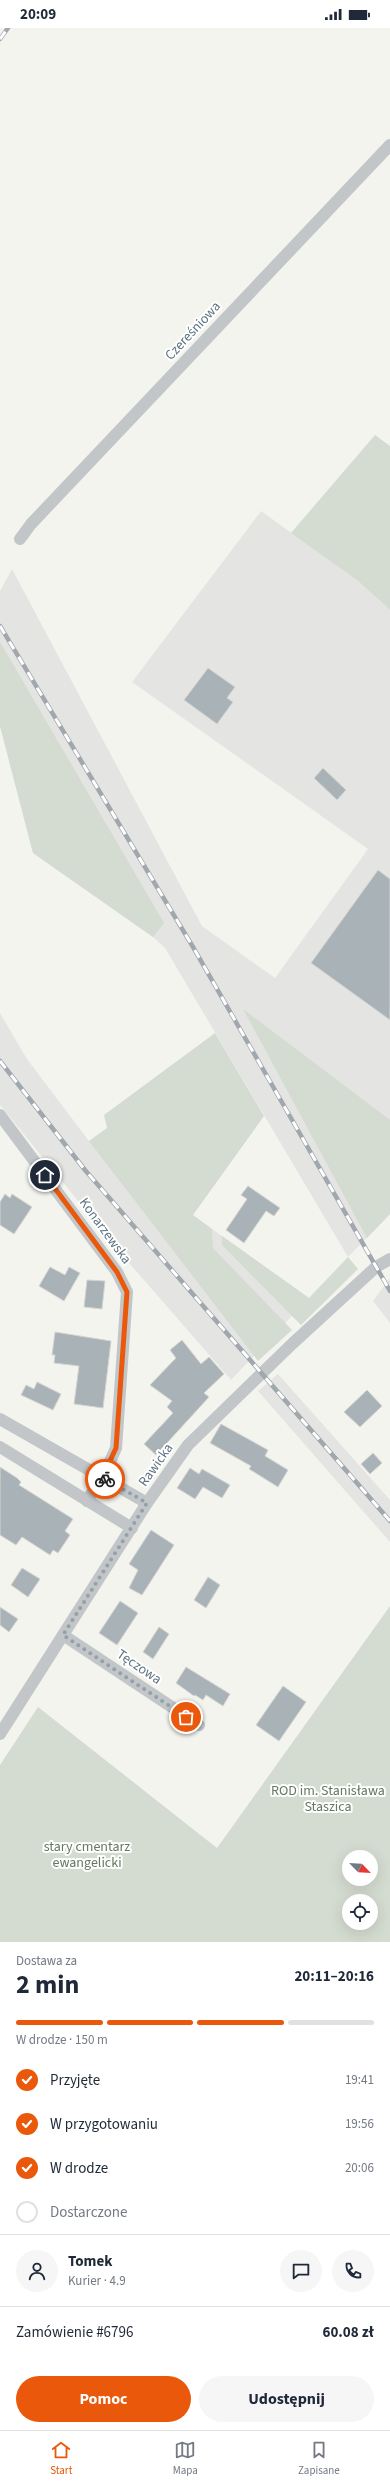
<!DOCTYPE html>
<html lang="pl">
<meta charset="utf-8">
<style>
body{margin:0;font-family:"Source Sans 3",sans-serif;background:#f6f6f7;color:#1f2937;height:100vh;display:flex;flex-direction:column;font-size:15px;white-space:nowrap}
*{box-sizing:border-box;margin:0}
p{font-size:13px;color:#747a83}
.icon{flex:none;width:22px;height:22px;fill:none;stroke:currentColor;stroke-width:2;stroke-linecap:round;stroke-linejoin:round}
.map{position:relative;height:1914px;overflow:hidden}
.details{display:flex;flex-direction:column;background:#fff;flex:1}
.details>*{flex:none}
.needle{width:26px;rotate:115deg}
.tools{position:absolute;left:342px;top:1822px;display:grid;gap:8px}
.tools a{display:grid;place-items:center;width:36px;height:36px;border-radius:50%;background:#fff;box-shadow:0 4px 16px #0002;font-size:20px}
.pin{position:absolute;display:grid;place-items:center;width:34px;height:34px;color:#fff;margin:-17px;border:2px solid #fff;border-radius:50%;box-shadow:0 1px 4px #0007}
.courier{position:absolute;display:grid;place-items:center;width:40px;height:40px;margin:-20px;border:3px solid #ea580c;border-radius:50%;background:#fff;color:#222;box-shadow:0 1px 5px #0007}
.head em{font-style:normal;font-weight:700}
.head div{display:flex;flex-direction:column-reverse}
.head{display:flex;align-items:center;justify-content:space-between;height:68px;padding:0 16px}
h1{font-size:26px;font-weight:700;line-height:30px}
.bar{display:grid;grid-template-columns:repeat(4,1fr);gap:6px 4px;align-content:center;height:48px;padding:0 16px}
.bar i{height:5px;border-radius:3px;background:#e0e1e3}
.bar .active{background:#ea580c}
.bar p{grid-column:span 4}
.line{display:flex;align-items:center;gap:10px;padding:0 16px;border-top:1px solid #e0e1e3}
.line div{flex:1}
.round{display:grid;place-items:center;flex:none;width:42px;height:42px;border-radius:21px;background:#f6f6f7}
ol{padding:0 16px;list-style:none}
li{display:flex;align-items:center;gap:12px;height:44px}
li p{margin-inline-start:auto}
li .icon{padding:4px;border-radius:50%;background:#ea580c;color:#fff;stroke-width:4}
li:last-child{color:#747a83}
li i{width:22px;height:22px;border:2px solid #e0e1e3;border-radius:50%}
.primary-button{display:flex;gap:8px;margin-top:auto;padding:8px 16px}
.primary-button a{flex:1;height:46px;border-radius:24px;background:#ea580c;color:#fff;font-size:16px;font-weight:700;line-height:46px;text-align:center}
.primary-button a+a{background:#f6f6f7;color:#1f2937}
.status{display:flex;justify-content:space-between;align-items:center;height:28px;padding:0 20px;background:#fff;direction:ltr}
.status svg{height:11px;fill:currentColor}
.dock{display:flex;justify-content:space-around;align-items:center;height:56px;border-top:1px solid #e0e1e3;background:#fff;font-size:11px;color:#747a83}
.dock a{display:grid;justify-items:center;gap:2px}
.dock .active{color:#ea580c}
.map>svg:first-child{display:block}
.built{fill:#e4e5e3}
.green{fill:#d4dbd0;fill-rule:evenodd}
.building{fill:#a9b2b7;stroke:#d5d5d2}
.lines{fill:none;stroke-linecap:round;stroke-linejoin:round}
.minor{stroke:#c2c6c9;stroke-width:12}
.rail-casing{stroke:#a0a7ad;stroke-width:4.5}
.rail{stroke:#fff;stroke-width:3;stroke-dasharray:9;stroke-linecap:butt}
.done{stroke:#94a1a9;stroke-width:4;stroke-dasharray:0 7.2}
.route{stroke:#ea580c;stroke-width:5}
.labels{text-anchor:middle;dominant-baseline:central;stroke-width:4;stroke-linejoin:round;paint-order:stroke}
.street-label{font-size:14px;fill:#607483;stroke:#fff}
.park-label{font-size:14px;fill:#667960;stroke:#fff}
</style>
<div class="status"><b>20:09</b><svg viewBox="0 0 49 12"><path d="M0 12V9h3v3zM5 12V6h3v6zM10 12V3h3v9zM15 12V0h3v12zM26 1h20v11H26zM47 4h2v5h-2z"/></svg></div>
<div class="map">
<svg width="390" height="1914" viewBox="0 0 390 1914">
<rect width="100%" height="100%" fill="#f4f4ef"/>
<g class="built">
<polygon points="261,483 358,553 390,582 390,1186 348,1229 165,920 153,909 33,825 0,698 0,563 12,541 202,898 275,950 368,821 132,654"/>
<polygon points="0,985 27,1031 89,1113 309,1270 231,1352 123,1228 0,1077"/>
<polygon points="390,1250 390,1295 373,1273"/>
<polygon points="278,1346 390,1472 390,1514 258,1363"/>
</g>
<g class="green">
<polygon points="375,407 390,418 390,582 358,553 291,505"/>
<polygon points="0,614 164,895 153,909 33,825 0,698"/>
<polygon points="243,981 390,1092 390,1186 367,1210"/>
<polygon points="215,1005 264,1088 193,1187 212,1201 213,1220 292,1302 258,1333 89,1113 107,1100 104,1087"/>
<polygon points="222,1208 309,1270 348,1229 358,1241 301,1297 222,1217"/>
<path d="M390,1578v336h-390v-177l38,-58 179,141zM349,1829h22v22h-22zM349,1873h22v22h-22z"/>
</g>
<g class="building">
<polygon points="208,640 235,659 227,670 233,674 217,696 184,672"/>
<polygon points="323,740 346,762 337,772 314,750"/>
<polygon points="378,842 390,851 390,992 311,935"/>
<polygon points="248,1158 280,1180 274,1188 266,1183 244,1215 226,1202 247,1171 241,1167"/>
<polygon points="5,1166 10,1170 12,1166 32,1179 14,1206 0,1197 0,1174"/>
<polygon points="50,1239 65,1247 69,1239 80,1245 64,1273 39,1258"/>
<polygon points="87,1252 105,1253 102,1281 84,1279"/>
<polygon points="55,1304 111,1313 103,1380 74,1376 79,1338 54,1335 55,1327 52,1327"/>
<polygon points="182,1312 201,1336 209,1329 224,1346 204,1365 209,1369 156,1427 144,1416 173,1385 167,1379 172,1373 150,1357 176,1330 170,1322"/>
<polygon points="37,1354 61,1366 53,1382 21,1367 26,1357 34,1361"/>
<polygon points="367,1362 382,1378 360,1399 344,1384"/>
<polygon points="221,1396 268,1422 265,1428 288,1442 278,1459 249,1441 251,1438 210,1415"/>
<polygon points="373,1425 382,1435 370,1446 361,1436"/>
<polygon points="0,1439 17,1450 21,1454 19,1457 73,1491 65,1503 70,1507 58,1525 53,1522 50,1527 22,1509 16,1517 0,1507"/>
<polygon points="190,1440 199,1446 202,1441 230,1457 222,1470 203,1459 195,1471 177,1460"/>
<polygon points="151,1502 174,1517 142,1567 129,1560 138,1542 129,1536"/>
<polygon points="22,1540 40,1551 28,1569 11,1557"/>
<polygon points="208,1549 220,1557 206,1580 194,1572"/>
<polygon points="120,1573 138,1585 117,1617 99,1605"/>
<polygon points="0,1579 18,1591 9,1604 0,1597"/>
<polygon points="159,1599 169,1606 153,1631 143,1624"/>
<polygon points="186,1639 230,1666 223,1678 206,1667 203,1672 195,1667 194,1668 176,1655"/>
<polygon points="283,1658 306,1674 279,1713 256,1697"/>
</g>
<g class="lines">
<g class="minor">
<polyline points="20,511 31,496 390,117"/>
<polyline points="0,1087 117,1244 127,1264 116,1420 108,1438 87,1473"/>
<polyline points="0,1391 147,1475"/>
<polyline points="0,1419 132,1500"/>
<polyline points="63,1607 199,1697"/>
<polyline points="0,1706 147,1475 188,1417 292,1316 376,1239 390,1231"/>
</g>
<g class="rail-casing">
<g id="rail">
<polyline points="0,11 8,0"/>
<polyline points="0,598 193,919 390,1263"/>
<polyline points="0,1033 85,1142 390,1493"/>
</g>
</g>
<use href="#rail" class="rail"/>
</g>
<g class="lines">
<polyline class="done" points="105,1451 147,1475 63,1607 186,1689"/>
<polyline class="route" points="45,1147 117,1244 127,1264 116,1420 102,1450 105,1451"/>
</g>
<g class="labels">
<g class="street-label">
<text transform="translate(193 303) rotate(-47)">Czereśniowa</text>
<text transform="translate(105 1203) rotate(54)">Konarzewska</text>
<text transform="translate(156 1437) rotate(-55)">Rawicka</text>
<text transform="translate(139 1639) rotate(34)">Tęczowa</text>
</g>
<g class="park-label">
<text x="328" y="1763">ROD im. Stanisława<tspan x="328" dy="16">Staszica</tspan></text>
<text x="87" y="1819">stary cmentarz<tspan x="87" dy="16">ewangelicki</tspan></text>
</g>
</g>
</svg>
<div class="tools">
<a><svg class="needle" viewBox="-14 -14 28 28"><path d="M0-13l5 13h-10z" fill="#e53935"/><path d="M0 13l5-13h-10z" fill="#747a83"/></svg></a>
<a><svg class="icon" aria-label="locate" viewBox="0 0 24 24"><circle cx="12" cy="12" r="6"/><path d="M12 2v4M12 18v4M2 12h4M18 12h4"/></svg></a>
</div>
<div class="pin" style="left:186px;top:1689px;background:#ea580c"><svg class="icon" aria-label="bag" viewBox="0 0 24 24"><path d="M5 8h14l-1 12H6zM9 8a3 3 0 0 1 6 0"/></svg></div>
<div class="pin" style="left:45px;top:1147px;background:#1f2937"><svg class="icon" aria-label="home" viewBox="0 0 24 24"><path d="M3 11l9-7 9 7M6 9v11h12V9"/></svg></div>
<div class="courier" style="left:105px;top:1451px"><svg class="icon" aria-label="bike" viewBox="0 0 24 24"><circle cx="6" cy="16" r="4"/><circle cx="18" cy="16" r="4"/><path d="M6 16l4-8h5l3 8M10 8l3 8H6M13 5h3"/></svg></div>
</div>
<section class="details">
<div class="head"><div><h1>2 min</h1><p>Dostawa za</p></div><em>20:11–20:16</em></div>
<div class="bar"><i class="active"></i><i class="active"></i><i class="active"></i><i></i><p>W drodze · 150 m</p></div>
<ol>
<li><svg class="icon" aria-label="check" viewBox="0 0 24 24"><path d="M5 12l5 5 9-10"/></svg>Przyjęte<p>19:41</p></li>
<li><svg class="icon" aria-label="check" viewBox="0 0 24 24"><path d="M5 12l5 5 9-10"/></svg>W przygotowaniu<p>19:56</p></li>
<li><svg class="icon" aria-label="check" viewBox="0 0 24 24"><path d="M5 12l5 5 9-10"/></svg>W drodze<p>20:06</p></li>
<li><i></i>Dostarczone</li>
</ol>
<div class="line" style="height:72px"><a class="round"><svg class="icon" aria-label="person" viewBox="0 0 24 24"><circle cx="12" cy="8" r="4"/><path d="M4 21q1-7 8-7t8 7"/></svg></a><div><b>Tomek</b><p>Kurier · 4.9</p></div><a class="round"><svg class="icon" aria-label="chat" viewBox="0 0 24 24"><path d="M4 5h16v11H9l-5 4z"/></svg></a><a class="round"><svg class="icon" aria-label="phone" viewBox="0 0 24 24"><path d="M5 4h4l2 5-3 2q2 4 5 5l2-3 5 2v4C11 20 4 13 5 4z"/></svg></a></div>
<div class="line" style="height:52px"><div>Zamówienie #6796</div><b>60.08 zł</b></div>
<div class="primary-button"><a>Pomoc</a><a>Udostępnij</a></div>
</section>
<nav class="dock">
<a class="active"><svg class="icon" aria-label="home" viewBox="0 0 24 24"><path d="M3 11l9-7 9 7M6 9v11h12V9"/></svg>Start</a>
<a><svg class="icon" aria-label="map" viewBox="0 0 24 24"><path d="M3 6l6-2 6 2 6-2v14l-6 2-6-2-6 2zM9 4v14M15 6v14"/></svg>Mapa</a>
<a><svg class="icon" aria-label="saved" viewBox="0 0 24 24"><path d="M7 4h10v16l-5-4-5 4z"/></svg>Zapisane</a>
</nav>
